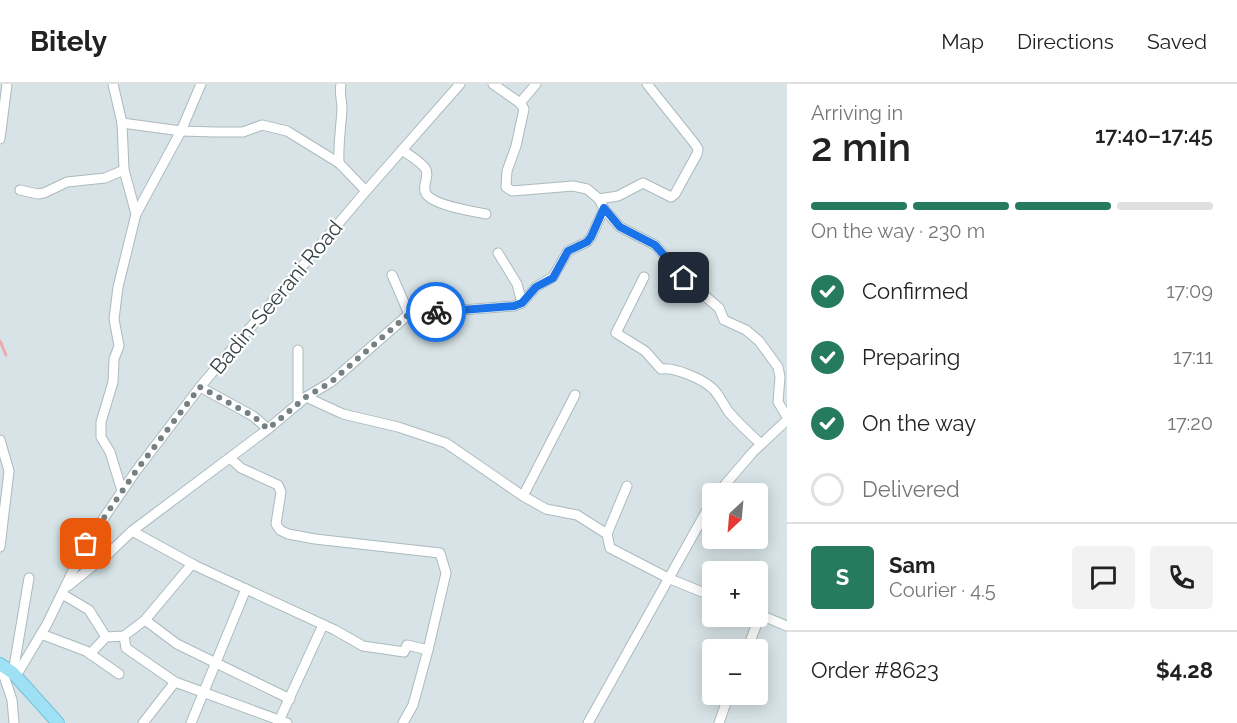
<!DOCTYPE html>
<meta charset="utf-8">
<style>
body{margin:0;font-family:Raleway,sans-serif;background:#f2f2f2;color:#222;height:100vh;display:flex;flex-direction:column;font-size:22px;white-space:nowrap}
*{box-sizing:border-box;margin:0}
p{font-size:20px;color:#767676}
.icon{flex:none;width:33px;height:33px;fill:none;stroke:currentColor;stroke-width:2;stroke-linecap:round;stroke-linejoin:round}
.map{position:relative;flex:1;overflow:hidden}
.sheet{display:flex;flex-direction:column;background:#fff;width:450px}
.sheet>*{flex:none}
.needle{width:39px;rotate:206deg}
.controls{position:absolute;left:702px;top:399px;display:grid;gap:12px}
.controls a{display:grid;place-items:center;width:66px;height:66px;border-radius:6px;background:#fff;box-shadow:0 3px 15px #0003;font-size:30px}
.pin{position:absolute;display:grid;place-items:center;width:51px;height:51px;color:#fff;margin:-26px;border-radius:12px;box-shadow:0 3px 9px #0006}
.courier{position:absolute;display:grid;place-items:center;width:60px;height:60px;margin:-30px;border:4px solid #1a73e8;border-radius:50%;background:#fff;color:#222;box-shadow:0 2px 8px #0007}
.summary em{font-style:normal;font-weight:600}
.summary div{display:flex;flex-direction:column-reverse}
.summary{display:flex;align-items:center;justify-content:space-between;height:102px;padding:0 24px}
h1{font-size:39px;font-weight:600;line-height:45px}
.bar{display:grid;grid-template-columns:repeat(4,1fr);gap:9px 6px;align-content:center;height:72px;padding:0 24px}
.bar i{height:8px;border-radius:4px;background:#e0e0e0}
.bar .current{background:#267b5f}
.bar p{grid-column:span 4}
.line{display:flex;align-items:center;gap:15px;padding:0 24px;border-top:2px solid #e0e0e0}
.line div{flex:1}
.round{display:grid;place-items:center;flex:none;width:63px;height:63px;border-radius:6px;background:#f2f2f2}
ol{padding:0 24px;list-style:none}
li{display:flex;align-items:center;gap:18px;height:66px}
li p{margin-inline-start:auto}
li .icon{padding:6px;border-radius:50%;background:#267b5f;color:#fff;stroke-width:4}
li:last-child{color:#767676}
li i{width:33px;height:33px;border:3px solid #e0e0e0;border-radius:50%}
header{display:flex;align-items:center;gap:36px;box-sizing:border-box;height:84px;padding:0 30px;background:#fff;border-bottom:2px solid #e0e0e0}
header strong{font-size:28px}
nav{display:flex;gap:33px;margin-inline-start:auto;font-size:21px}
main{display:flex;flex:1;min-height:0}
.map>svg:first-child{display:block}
.residential{fill:#d7e3e6;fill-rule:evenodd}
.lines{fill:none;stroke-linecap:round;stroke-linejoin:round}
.stream{stroke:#eaaaae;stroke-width:3}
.minor-casing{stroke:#acbabd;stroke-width:11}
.major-casing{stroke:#70c2d9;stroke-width:14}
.minor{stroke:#fff;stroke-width:9}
.major{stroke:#9ee1f5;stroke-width:12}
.done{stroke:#758082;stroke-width:6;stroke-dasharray:0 10.8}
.route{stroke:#1a73e8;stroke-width:8}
.labels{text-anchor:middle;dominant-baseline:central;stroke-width:4.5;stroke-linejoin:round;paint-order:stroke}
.street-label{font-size:21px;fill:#374345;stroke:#fff}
</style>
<header>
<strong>Bitely</strong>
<nav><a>Map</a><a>Directions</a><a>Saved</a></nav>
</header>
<main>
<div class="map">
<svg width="787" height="639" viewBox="0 0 787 639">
<rect width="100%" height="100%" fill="#e8f0f2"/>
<path class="residential" d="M0,0h787v639h-787zM712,410h46v44h-46zM712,488h46v44h-46zM712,566h46v44h-46z"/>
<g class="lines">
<polyline class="stream" points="0,257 6,271"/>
<g class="minor-casing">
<g id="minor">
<polyline points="113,0 122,39 124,86 136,130"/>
<path d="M341,0c-2,9 1,16 1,25 -1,18 -4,36 -3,54l27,28"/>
<polyline points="493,0 520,19 524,25 516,62 507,87 506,103 512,107 573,102 587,105 599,115 604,125 620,143 655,161 684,194 719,224 724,236 746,246 759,257 778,283 780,293 778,318 787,333"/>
<polyline points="520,19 536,0"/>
<polyline points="122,39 181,47 215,48 243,48 262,41 287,47 339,79"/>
<polyline points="0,55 7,0"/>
<path d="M402,66c7,5 18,11 23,18 6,8 -5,19 2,27 9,11 45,16 59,19"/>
<polyline points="20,106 38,110 44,109 67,98 105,94 124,86"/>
<polyline points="599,115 618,112 643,99 671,113 675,110 697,70 698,65 695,60 647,0"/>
<polyline points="498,169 517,200 522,219"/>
<polyline points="392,191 409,230"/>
<path d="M644,193l-28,56 29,18 16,18c14,-2 41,10 51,19 7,6 11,16 16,23 10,12 22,23 33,33"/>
<polyline points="200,303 253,332 268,345"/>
<polyline points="306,313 343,330 398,343 446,359 523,412 546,425 577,431 607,450 610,464 670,495 712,512"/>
<polyline points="298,320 298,266"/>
<polyline points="0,356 9,387 0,463"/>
<polyline points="122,407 110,368 101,353 101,338 113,298 114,275 119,262 114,235 118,203 136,130 181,47 201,0"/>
<polyline points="717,410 753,368 787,336"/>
<polyline points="523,412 575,311"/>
<polyline points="132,447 196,482 335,546 363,562 404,568 407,561 428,566 446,489 440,469 315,455 288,450 280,446 276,440 281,408 278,401 241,384 230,374"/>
<polyline points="607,450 627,402"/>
<polyline points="68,502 108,470 132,447 268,345 306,313 331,298 409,230 514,222 522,219 536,203 553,193 568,167 587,158 591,153 604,125"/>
<polyline points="62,510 89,526 106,553"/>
<polyline points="758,530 787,542"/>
<polyline points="145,536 177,560 290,615"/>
<polyline points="41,550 86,567 119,590"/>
<polyline points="124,552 126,564 175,598 287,639"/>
<polyline points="747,566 760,531"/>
<polyline points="90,570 106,553 124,552 145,536 192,480"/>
<polyline points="0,580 12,616 14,639"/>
<polyline points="13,589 29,494"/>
<polyline points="16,592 47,540 86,460 136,387 200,303 366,107 460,0"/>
<polyline points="143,639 175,598"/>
<polyline points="191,639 246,505"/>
<polyline points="278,639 323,541"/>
<polyline points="403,639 413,621 428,566"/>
<polyline points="588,639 712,417"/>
<polyline points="719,639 729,610"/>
</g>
</g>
<g class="major-casing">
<polyline id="major" points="0,580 13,589 58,639"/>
</g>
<use href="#minor" class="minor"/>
<use href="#major" class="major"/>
</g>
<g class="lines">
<polyline class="done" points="86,460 136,387 200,303 253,332 268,345 306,313 331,298 409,230 436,228"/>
<polyline class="route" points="436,228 514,222 522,219 536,203 553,194 568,167 587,158 591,153 604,124 620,143 655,161 684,194"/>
</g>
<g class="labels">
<g class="street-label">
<text transform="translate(276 213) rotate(-50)">Badin-Seerani Road</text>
</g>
</g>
</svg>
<div class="controls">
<a><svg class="needle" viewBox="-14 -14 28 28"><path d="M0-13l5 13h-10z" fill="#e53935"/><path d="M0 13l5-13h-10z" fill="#767676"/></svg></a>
<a>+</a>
<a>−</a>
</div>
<div class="pin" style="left:86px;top:460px;background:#ea580c"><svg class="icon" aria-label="bag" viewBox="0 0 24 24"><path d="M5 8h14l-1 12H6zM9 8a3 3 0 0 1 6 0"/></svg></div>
<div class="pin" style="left:684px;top:194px;background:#1f2937"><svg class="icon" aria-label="home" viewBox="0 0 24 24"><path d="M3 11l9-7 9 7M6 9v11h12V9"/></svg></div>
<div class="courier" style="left:436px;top:228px"><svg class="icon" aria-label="bike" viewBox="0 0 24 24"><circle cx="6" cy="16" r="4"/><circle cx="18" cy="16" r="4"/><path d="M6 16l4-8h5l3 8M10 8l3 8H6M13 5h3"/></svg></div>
</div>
<section class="sheet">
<div class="summary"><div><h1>2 min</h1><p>Arriving in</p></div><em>17:40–17:45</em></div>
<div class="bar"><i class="current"></i><i class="current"></i><i class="current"></i><i></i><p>On the way · 230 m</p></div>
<ol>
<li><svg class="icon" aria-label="check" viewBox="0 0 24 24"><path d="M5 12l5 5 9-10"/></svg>Confirmed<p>17:09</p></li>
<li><svg class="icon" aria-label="check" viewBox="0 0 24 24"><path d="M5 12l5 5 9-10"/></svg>Preparing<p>17:11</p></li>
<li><svg class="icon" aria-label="check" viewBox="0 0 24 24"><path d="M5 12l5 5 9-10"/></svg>On the way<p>17:20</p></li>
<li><i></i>Delivered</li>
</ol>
<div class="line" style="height:108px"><b class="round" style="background:#267b5f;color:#fff">S</b><div><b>Sam</b><p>Courier · 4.5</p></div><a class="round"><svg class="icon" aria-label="chat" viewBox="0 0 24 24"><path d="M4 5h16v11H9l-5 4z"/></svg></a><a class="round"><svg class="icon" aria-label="phone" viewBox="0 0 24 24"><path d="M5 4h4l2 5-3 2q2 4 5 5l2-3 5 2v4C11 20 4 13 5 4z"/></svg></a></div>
<div class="line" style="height:78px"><div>Order #8623</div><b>$4.28</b></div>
</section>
</main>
